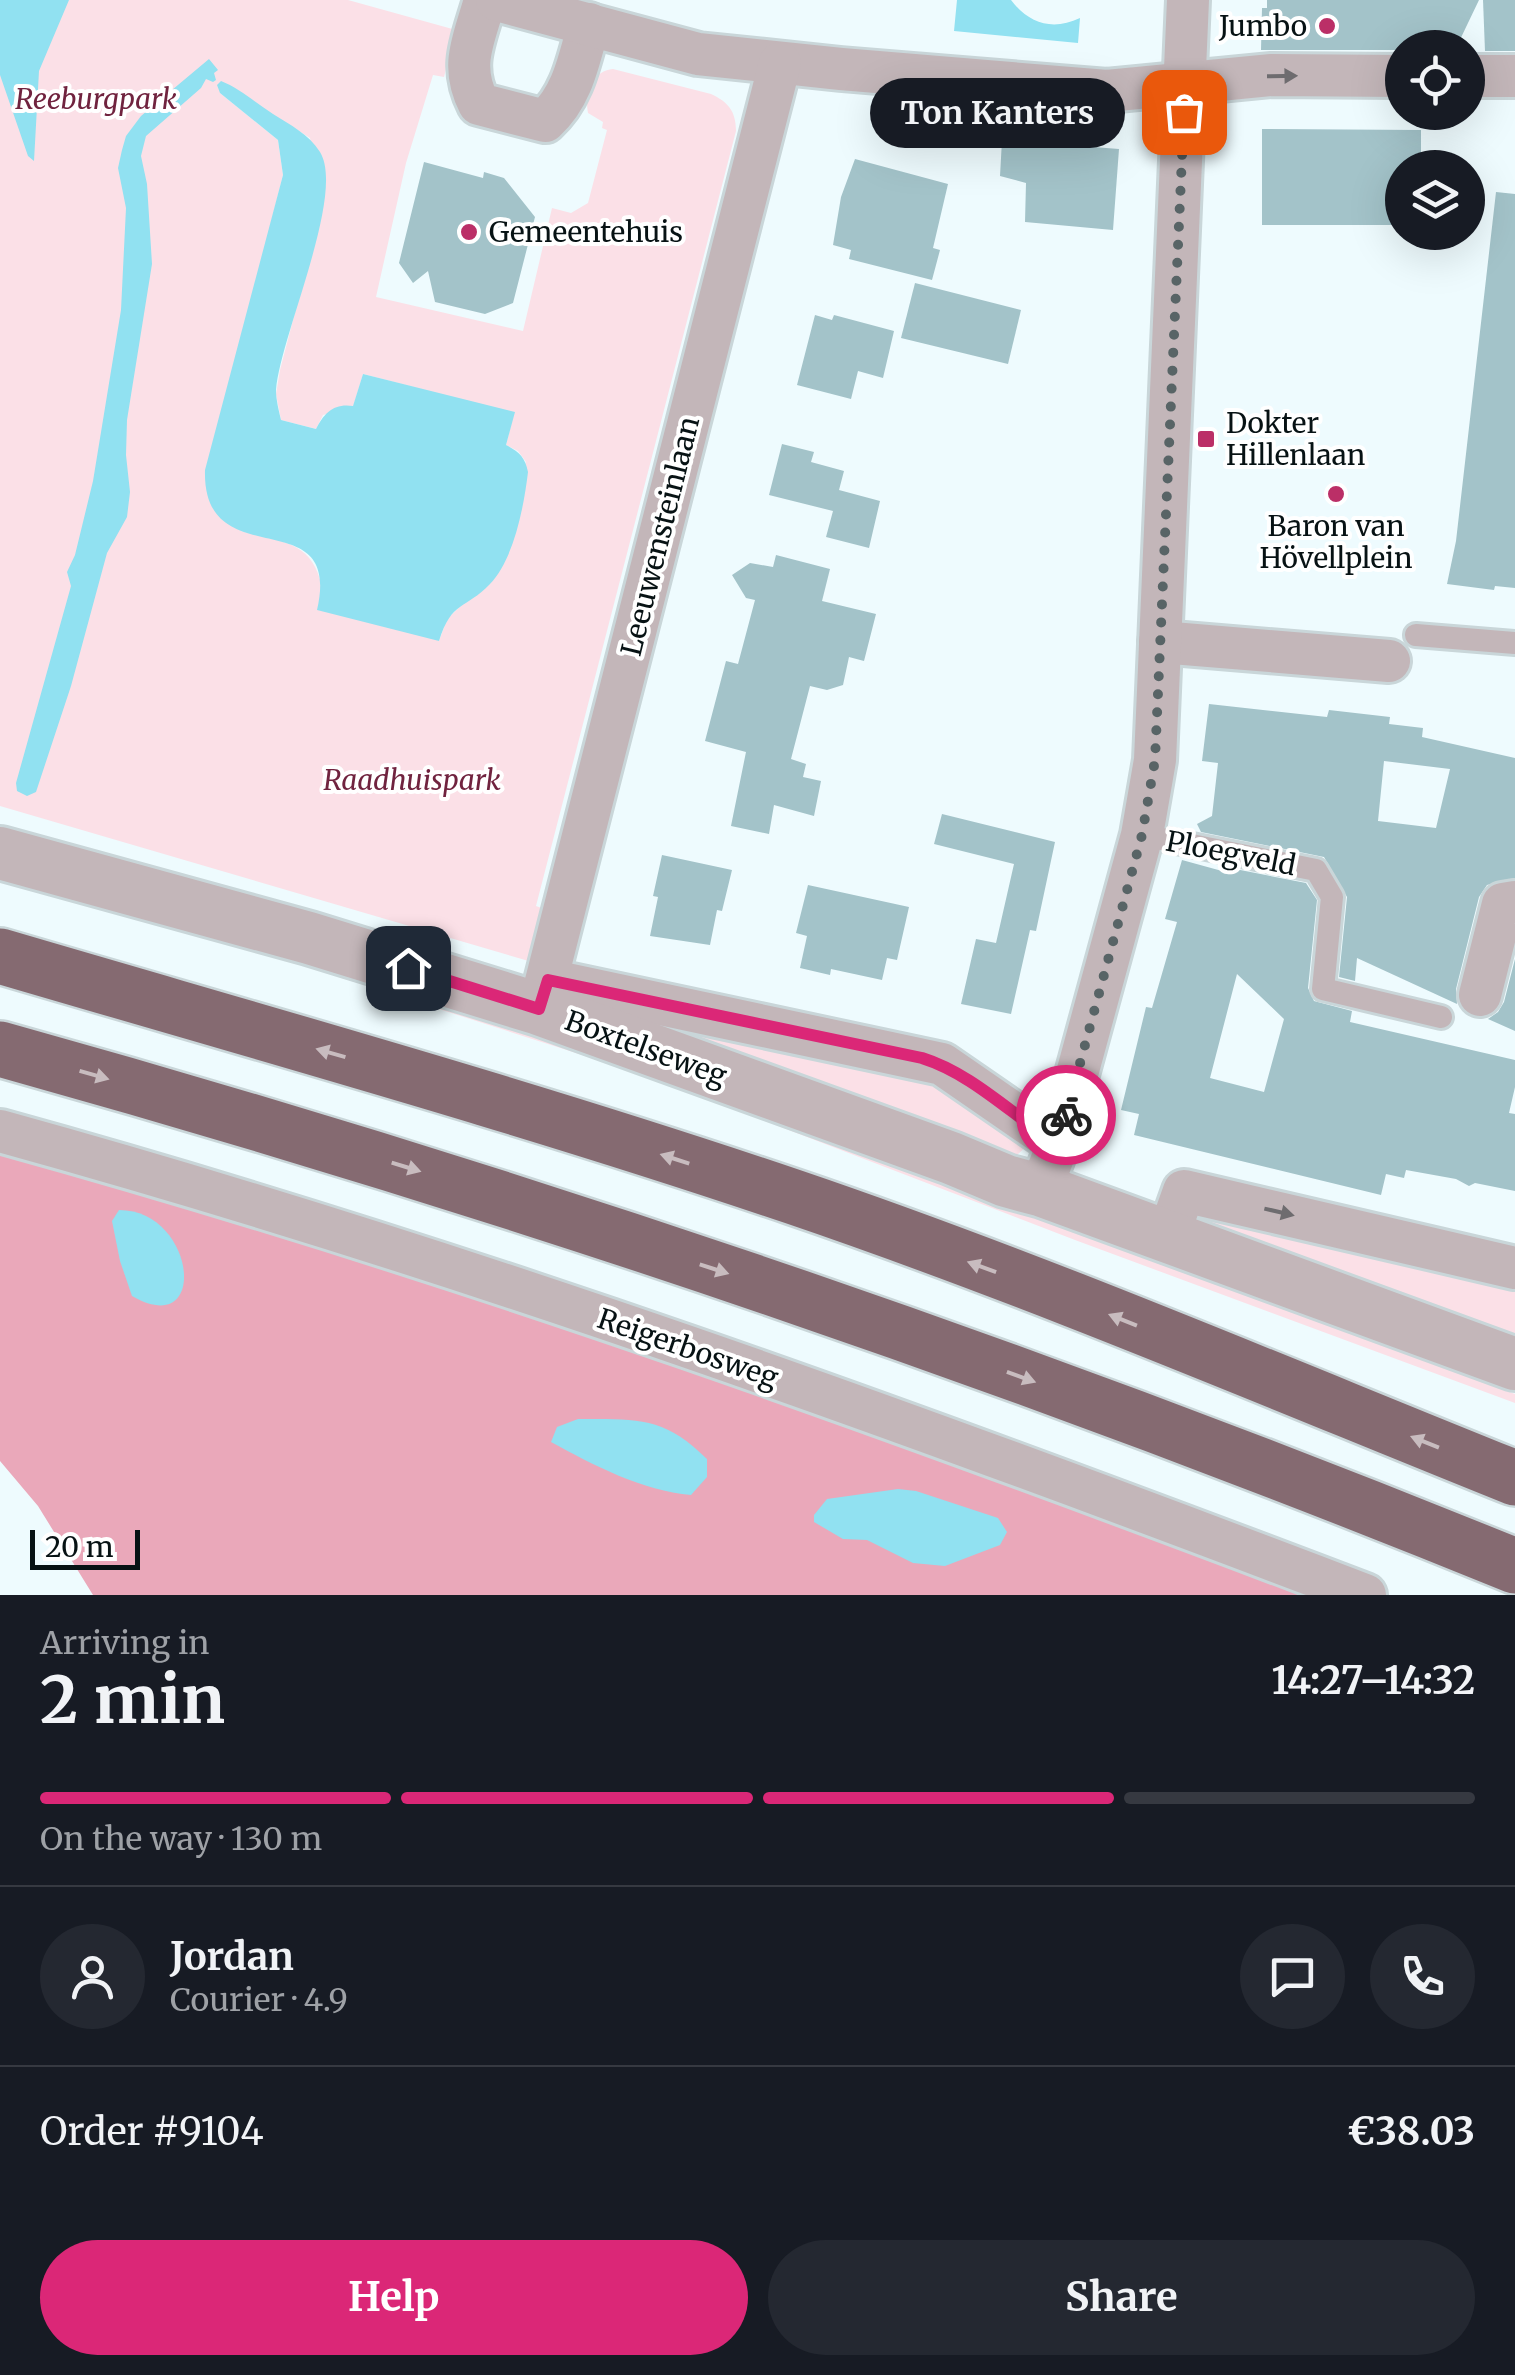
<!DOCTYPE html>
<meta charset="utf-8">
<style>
body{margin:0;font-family:Merriweather,serif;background:#242831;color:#f1f3f6;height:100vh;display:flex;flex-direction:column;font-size:38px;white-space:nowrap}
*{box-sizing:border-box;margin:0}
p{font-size:32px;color:#9ea1a6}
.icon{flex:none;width:55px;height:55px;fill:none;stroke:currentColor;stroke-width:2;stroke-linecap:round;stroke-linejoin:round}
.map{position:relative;height:1595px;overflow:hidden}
.sheet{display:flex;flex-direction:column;background:#171b24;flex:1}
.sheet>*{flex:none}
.controls{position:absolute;left:1385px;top:30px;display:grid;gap:20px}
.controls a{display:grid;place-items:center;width:100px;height:100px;border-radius:50%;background:#171b24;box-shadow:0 10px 40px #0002;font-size:50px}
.scale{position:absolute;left:30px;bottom:25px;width:110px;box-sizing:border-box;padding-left:10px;border:5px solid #071214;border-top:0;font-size:28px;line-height:35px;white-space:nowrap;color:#071214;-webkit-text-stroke:8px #fff;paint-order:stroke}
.pin{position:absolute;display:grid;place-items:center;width:85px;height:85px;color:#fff;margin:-42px;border-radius:20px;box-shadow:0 5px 15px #0006}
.courier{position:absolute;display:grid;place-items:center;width:100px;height:100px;margin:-50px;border:8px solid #db2777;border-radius:50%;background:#fff;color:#222;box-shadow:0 2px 12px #0007}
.bubble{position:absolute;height:70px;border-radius:35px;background:#171b24;box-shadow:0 10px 40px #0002;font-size:32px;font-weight:700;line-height:70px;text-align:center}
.overview em{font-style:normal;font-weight:700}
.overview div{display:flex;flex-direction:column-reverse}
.overview{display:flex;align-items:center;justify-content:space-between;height:170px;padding:0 40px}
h1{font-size:65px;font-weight:700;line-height:75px}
.bar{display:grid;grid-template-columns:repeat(4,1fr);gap:15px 10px;align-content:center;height:120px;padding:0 40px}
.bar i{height:12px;border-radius:8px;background:#363941}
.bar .on{background:#db2777}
.bar p{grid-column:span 4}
.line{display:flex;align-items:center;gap:25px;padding:0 40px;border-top:2px solid #363941}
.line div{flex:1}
.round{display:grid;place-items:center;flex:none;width:105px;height:105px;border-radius:52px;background:#242831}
.button{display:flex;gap:20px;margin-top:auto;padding:20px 40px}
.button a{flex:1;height:115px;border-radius:60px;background:#db2777;color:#fff;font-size:40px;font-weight:700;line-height:115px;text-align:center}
.button a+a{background:#242831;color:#f1f3f6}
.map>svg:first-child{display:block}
.green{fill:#fbe0e7;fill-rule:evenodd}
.forest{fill:#eaa8ba}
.water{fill:#91e1f1}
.building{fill:#a3c3c9;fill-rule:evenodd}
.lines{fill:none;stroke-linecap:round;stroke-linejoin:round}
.service-casing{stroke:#c9d6d9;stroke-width:28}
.minor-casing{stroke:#c9d6d9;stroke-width:48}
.tertiary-casing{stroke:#c9d6d9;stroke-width:58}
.motorway-casing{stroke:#c9d6d9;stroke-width:60}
.service{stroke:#c3b6b9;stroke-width:22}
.minor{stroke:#c3b6b9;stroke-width:42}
.tertiary{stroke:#c3b6b9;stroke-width:52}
.motorway{stroke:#856a71;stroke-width:55}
.oneway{fill:#6e6c6f}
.oneway2{fill:#c8bcbf}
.done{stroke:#586466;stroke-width:10;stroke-dasharray:0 18}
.route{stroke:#db2777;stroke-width:12}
.poi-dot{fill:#bb2f67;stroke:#fff;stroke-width:4}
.labels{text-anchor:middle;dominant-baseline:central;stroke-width:8;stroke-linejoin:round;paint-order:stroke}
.poi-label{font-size:28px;fill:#071214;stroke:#fff;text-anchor:start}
.park-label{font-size:28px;font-style:italic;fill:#70233f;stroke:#fff}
.street-label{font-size:28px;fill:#071214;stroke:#fff}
</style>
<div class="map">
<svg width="1515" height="1595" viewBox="0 0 1515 1595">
<rect width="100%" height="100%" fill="#eefbfe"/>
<g class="green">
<path d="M0,0h348l108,30 -12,47 -11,-2 -27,88 -30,134 147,34 29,-123 19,5 17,-10 19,-73 -5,-2 1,-6 -15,-9c-4,-20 4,-42 25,-44l98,25c17,8 25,17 25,37l-200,775 11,4 -15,52 -532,-156zM221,82l89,56 13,67 -43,165 -4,24 5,26 35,9 7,-14 30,-8 10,-33 151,39 -8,32 12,6 8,11 -60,139 -19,18 -8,22 -117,-54c-10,-47 -41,-45 -81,-56l13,-241 29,-115 -5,-35 -58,-47z"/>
<polygon points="261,952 517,1023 1515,1394 1515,1403 1075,1240 648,1076"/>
<polygon points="588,997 937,1077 1030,1143 1017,1155 984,1155"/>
<polygon points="1204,1213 1228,1213 1228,1224 1374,1259 1378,1249 1501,1278 1499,1288 1515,1292 1515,1345 1198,1228 1198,1219"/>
</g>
<polygon class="forest" points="0,1145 670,1356 1322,1595 93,1595 38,1506 0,1461"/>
<g class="water">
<polygon points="0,0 69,0 39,71 34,161 28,156 0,75"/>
<path d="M957,0h54c18,24 42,31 69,18l-2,25 -124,-12z"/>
<polygon points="209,59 218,70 214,73 216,80 213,82 206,79 201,88 146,136 141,156 147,184 152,264 127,420 126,455 130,492 127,517 107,553 71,686 36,792 27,796 17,791 16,783 71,586 67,572 75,555 93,481 121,310 126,208 118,168 122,150 126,136 141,116"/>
<path d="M221,81c18,7 35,22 52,33 17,11 36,20 47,38 26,42 -40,185 -44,238 0,10 3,21 5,30l35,9c8,-16 18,-26 37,-23l10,-32 152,38 -9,33c13,7 19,12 22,27 -4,34 -14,87 -38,112 -25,26 -38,16 -51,57l-122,-31c26,-112 -115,-31 -112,-140l78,-295 -5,-35 -58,-47 -3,-8z"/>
<path d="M119,1210c77,0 91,131 13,86l-12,-35 -8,-40z"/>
<path d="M578,1419c58,0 86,-3 129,40v18l-16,18c-48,-4 -98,-30 -140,-53l6,-15z"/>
<polygon points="898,1489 916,1491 998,1518 1007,1532 1000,1545 945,1566 913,1563 867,1540 843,1539 814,1522 814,1515 827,1499"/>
</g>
<g class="building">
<polygon points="1267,0 1479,0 1456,48 1402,48 1402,50 1261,50 1262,8 1267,8"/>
<polygon points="1483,0 1515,0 1515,51 1485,51"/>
<polygon points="1262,129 1421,130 1421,168 1402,168 1402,225 1262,225"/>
<polygon points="1002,140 1119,149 1113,230 1025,222 1026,183 1000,176"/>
<polygon points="855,159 948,184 933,248 940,250 932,280 849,259 851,250 833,245 841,197"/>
<polygon points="424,162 483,178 484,172 504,178 535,217 513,303 485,314 435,302 428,271 413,283 399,263"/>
<polygon points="1496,192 1515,194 1515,588 1495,586 1494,590 1447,584 1456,541"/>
<polygon points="915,283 1021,310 1008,364 901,338"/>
<polygon points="815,315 832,320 834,315 894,331 883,378 858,371 851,399 797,385"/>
<polygon points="782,444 814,452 811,462 844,471 839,490 880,501 869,548 826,537 833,511 769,495"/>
<polygon points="776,555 830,569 822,601 876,614 864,661 849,657 843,685 827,690 810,686 791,759 806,764 803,777 821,781 814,816 774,805 769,834 731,826 746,752 705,741 726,661 738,664 755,600 746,598 732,575 750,563 773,567"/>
<path d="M1209,704l118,13 2,-7 61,7 -1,7 34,4 -1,9 93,21v120l-28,7 -8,12 -23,92 1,15 -100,-46 -2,23 -16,-4 8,-80 -23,-40 -123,-25 -4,-8 15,-8 6,-53 -16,-2zM1384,761l66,8 -14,59 -58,-7z"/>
<polygon points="942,814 1055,842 1036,931 1030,930 1011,1014 961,1004 976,939 996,943 1014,864 934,844"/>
<polygon points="662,855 732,870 722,911 717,910 710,945 650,936 658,897 653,896"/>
<path d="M1182,860l40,11 -2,-5 86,17 11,17 -9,88 6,13 38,10 -2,11 165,38v27l-6,26 6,1v77l-40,-8 -6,3 -13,-7 -50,-9 -2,8 -18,-4 -5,21 -247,-60 5,-21 -18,-4 25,-103 6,1 25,-86 -12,-3zM1237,974l47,45 -20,73 -54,-14z"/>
<polygon points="808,885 909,907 897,960 887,958 882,980 831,969 830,975 800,968 807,936 796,933"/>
<polygon points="1515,959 1515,1031 1488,1019 1498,1012 1504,1002"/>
</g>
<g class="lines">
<g class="service-casing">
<g id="service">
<polyline points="1416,635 1515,643"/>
<polyline points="1142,835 1316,870 1332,897 1323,989 1441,1017"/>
</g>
</g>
<g class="minor-casing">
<g id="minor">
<path d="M485,0c-11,40 -26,65 -6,104l66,17c28,-25 34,-62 44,-97"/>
<polyline points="497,0 698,54 841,69 1107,91 1272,75 1402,76"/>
<polyline points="1468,76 1515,76"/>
<polyline points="1160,642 1389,661"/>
<polyline points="548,980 942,1064 1058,1144"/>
<polyline points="1480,995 1503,904 1515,902"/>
<polyline points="539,1009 780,63"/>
<path d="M0,1131c464,128 916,293 1365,464"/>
<polyline points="1040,1191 1058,1144 1142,835 1155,760 1188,0"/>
<polyline points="1167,1239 1184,1191 1515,1268"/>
</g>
</g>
<g class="tertiary-casing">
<polyline id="tertiary" points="0,853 309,938 539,1009 951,1158 1006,1181 1043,1191 1515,1364"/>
</g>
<g class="motorway-casing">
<g id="motorway">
<path d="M0,956c265,78 532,152 794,241 244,83 482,185 721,281"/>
<path d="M0,1049c514,143 1021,316 1515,517"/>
</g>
</g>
<use href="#service" class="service"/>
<use href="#minor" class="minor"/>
<use href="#tertiary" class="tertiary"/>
<use href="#motorway" class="motorway"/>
</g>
<defs><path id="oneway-solid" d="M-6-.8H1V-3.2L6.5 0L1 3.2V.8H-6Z" transform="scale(2.5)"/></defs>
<g class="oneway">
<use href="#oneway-solid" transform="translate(1282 76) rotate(-1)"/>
<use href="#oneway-solid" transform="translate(1279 1212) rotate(13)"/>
</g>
<g class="oneway2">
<use href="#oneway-solid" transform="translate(331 1053) rotate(-164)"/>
<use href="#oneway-solid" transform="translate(94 1075) rotate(16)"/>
<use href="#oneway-solid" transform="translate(675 1159) rotate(-162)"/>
<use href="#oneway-solid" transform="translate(406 1167) rotate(17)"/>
<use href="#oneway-solid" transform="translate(982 1267) rotate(-160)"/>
<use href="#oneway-solid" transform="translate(714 1269) rotate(18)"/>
<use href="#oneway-solid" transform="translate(1123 1320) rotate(-158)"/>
<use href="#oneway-solid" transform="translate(1021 1377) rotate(20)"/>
<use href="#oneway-solid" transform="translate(1425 1442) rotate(-158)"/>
</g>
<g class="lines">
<polyline class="done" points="1066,1115 1142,835 1155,760 1184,112"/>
<path class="route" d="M408,968l131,41 9,-29 374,78c51,16 91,58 136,86l8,-29"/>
</g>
<g class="poi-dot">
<circle cx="1327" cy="26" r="10"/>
<circle cx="469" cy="232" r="10"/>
<rect x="1196" y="429" width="20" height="20" rx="5"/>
<circle cx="1336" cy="494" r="10"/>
</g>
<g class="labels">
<g class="poi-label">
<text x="1307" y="26" text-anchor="end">Jumbo</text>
<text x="489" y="232">Gemeentehuis</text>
<text x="1226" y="423">Dokter<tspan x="1226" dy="32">Hillenlaan</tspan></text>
<text x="1336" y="526" text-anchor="middle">Baron van<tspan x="1336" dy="32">Hövellplein</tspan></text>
</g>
<g class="park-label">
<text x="96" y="99">Reeburgpark</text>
<text x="412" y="780">Raadhuispark</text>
</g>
<g class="street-label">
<text transform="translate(660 536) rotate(-76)">Leeuwensteinlaan</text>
<text transform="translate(1231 853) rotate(11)">Ploegveld</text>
<text transform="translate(646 1048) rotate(20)">Boxtelseweg</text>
<text transform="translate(688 1348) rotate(19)">Reigerbosweg</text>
</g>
</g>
</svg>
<div class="controls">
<a><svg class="icon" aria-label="locate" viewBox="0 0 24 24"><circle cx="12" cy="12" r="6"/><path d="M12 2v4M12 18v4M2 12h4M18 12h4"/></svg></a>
<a><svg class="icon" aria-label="layers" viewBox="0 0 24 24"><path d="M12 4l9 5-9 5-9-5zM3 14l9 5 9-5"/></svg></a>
</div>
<div class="scale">20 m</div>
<div class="pin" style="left:1184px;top:112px;background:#ea580c"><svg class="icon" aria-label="bag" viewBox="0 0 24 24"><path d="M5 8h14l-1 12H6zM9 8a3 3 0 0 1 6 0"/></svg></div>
<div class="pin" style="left:408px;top:968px;background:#1f2937"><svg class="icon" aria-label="home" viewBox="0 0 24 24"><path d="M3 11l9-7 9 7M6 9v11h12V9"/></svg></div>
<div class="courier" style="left:1066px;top:1115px"><svg class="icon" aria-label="bike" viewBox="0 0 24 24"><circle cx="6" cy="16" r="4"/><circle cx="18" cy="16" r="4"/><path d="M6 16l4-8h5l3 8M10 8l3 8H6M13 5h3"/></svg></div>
<div class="bubble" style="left:870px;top:78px;width:255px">Ton Kanters</div>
</div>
<section class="sheet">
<div class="overview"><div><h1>2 min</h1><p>Arriving in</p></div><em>14:27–14:32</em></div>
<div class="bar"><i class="on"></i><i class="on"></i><i class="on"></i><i></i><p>On the way · 130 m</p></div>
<div class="line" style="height:180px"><a class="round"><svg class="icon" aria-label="person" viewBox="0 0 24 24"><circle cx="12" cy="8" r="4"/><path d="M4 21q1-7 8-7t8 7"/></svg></a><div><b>Jordan</b><p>Courier · 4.9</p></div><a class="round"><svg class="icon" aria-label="chat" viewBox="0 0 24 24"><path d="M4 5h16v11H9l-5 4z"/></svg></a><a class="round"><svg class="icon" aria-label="phone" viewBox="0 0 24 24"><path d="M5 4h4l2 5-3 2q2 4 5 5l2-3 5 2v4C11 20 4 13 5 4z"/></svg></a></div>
<div class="line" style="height:130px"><div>Order #9104</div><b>€38.03</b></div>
<div class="button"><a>Help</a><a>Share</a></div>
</section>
